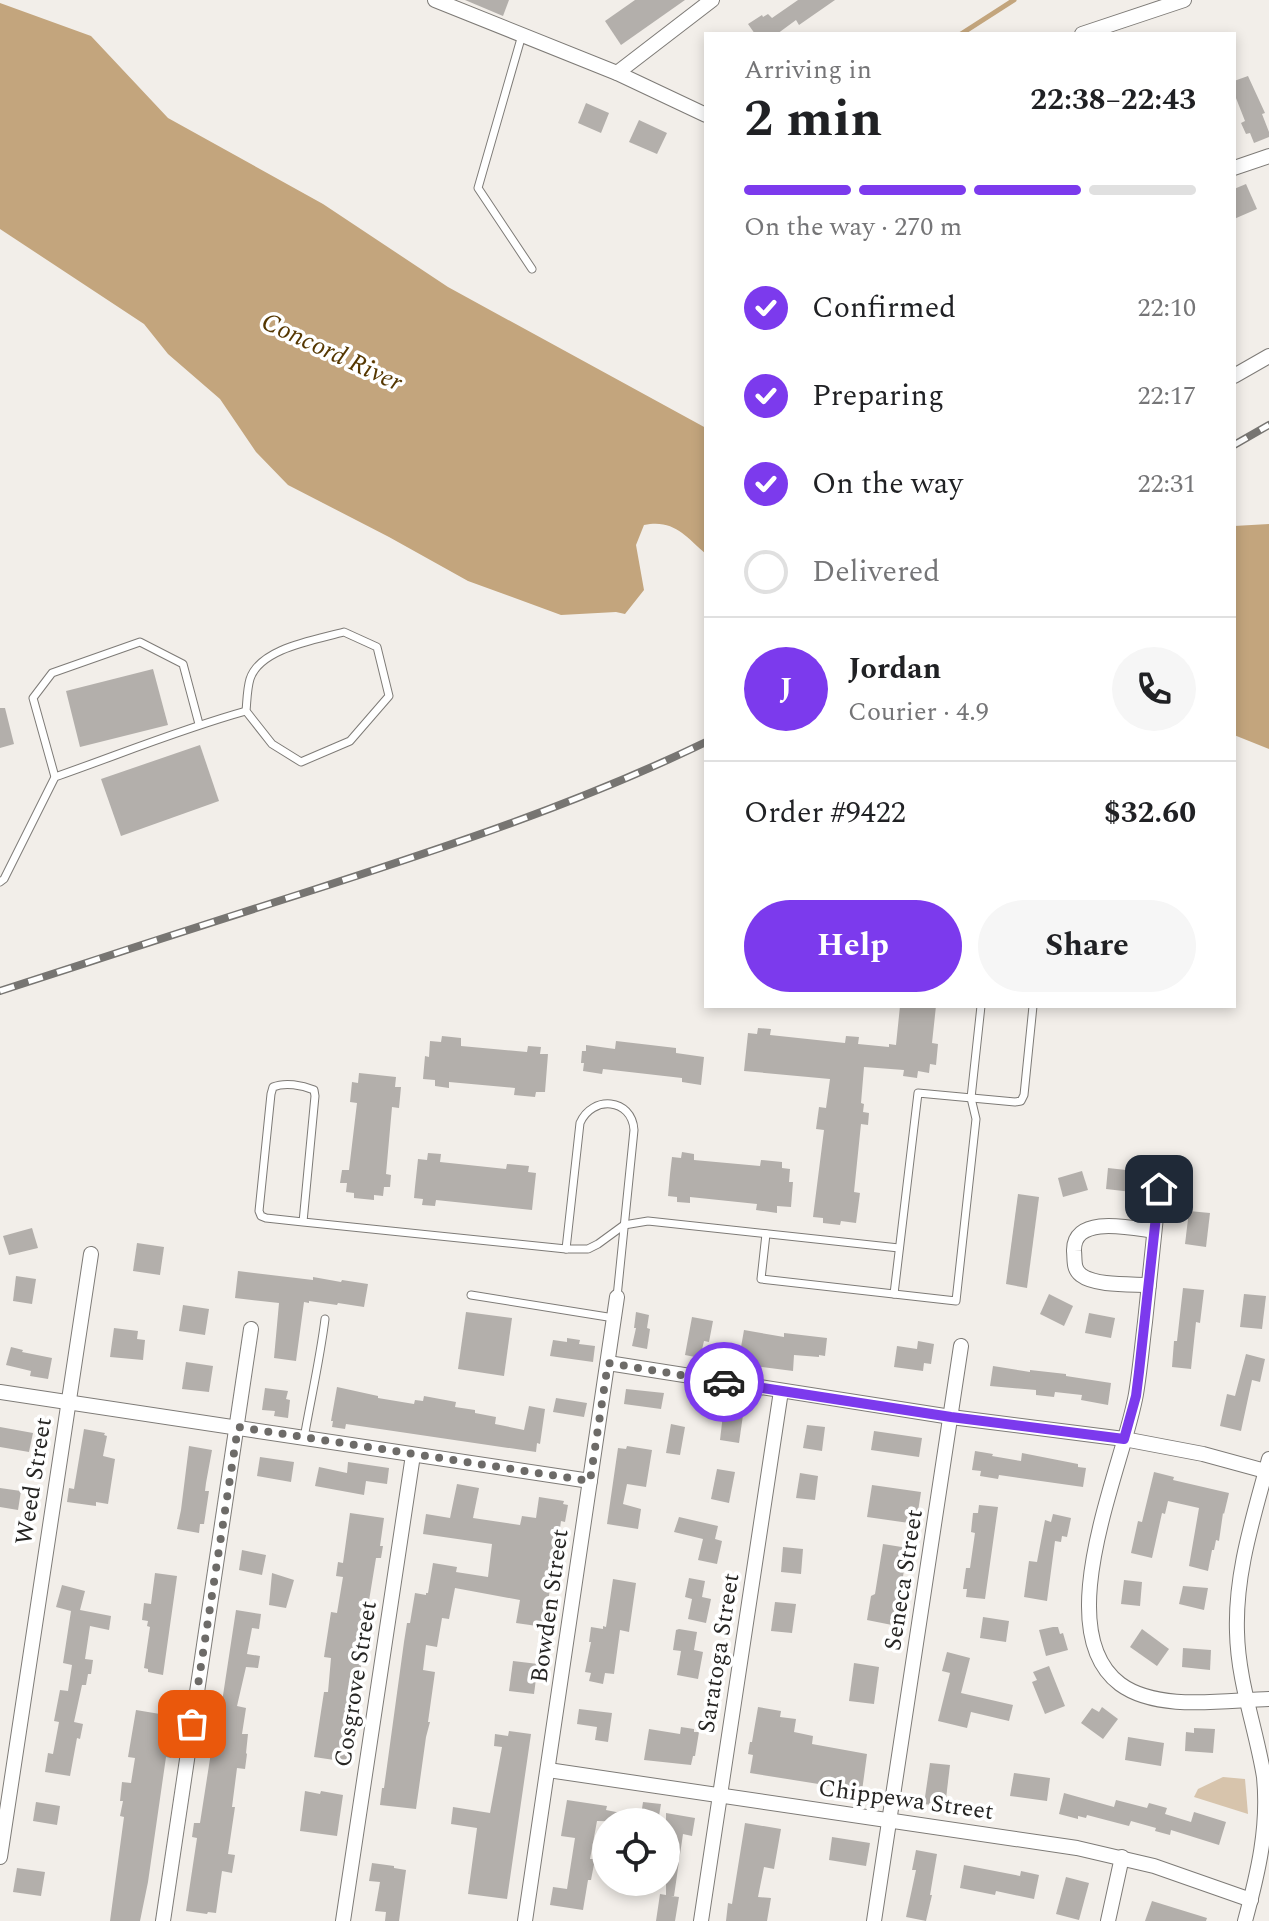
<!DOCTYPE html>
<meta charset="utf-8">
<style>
body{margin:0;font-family:Spectral,serif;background:#f6f6f6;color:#202124;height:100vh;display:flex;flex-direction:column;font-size:30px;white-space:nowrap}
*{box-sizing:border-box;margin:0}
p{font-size:26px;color:#757577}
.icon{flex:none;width:44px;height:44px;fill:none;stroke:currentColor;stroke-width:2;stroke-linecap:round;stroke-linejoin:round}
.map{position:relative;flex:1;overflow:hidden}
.side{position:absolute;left:704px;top:32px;width:532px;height:976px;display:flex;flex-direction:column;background:#fff;border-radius:0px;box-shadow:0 4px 12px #0003}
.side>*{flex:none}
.buttons{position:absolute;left:592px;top:1808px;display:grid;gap:16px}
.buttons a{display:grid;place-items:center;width:88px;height:88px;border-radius:50%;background:#fff;box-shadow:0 4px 12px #0003;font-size:40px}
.pin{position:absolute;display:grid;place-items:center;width:68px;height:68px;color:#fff;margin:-34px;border-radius:16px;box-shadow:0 4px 12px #0006}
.courier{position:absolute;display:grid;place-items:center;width:80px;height:80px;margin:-40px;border:6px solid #7c3aed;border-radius:50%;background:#fff;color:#222;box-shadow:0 2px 10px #0007}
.head em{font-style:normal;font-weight:700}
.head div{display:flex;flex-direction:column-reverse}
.head{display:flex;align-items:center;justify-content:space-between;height:136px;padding:0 40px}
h1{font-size:52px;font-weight:700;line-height:60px}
.bar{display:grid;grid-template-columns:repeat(4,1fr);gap:12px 8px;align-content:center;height:96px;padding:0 40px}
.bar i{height:10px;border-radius:6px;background:#e0e0e0}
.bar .active{background:#7c3aed}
.bar p{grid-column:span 4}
.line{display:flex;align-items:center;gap:20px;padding:0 40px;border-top:2px solid #e0e0e0}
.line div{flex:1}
.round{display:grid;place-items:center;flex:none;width:84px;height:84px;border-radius:42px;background:#f6f6f6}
ol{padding:0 40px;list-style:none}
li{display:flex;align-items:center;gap:24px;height:88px}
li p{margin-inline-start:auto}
li .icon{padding:8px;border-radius:50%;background:#7c3aed;color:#fff;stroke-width:4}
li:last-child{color:#757577}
li i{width:44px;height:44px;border:4px solid #e0e0e0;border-radius:50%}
.button{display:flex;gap:16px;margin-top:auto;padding:16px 40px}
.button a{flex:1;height:92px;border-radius:48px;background:#7c3aed;color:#fff;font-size:32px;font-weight:700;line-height:92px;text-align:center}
.button a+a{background:#f6f6f6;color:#202124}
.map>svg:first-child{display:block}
.green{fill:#d7c4ac}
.water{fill:#c3a57d}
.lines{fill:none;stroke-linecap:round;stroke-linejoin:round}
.stream{stroke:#c3a57d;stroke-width:5}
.building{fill:#b3afab}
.service-casing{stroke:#7e7b77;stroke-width:9}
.minor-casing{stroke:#7e7b77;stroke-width:16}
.service{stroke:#fff;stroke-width:7}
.minor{stroke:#fff;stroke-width:14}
.rail-casing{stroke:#777572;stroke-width:8}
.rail{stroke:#fff;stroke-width:5;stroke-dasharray:15;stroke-linecap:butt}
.done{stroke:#6d6b68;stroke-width:8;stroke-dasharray:0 14.4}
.route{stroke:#7c3aed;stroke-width:10}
.labels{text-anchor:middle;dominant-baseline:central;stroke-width:7;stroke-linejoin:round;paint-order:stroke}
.street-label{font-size:24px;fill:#262523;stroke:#fff}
.water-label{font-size:26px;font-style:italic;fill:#553701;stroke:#fff}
</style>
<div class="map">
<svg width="1269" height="1921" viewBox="0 0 1269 1921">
<rect width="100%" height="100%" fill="#f2eee9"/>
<polygon class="green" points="1223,1777 1245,1779 1248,1814 1194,1797 1198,1789"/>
<g class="water">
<path d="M0,3l91,33 77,82 155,86 125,83 258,141v126c-21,-18 -32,-35 -62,-29l-8,20 8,45 -19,24 -9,-2 -55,3 -93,-34 -79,-44 -101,-52 -32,-33 -36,-53 -52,-45 -24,-30 -144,-95z"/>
<polygon points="1269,524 1269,749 1234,735 1234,526"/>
</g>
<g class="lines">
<polyline class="stream" points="961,34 1014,0"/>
</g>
<g class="building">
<polygon points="465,0 509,0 503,16"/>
<polygon points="635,0 685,0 621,45 605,21"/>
<polygon points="798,0 835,0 799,25 796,20 777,34 755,34 748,24 762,15 763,17 768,14 772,18"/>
<polygon points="1248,76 1265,113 1262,114 1269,132 1269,137 1254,143 1250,133 1246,134 1241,123 1245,121 1234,93 1234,81"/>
<polygon points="586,103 609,113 601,133 578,123"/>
<polygon points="639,120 667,133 657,154 629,142"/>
<polygon points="1246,184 1257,209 1234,219 1234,189"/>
<polygon points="153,669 168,725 80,747 66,691"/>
<polygon points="0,708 5,708 14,744 0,748"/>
<polygon points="200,745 219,801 121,836 101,779"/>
<polygon points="900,1006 936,1006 932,1043 938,1044 936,1065 930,1064 929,1073 918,1071 917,1078 903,1076 904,1070 864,1067 861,1103 864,1104 863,1112 869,1113 868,1125 861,1124 854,1192 860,1193 856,1223 841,1221 840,1225 823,1223 823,1218 813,1217 824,1130 816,1129 819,1107 826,1108 830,1079 744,1071 748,1033 757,1034 758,1028 771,1029 770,1035 845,1043 846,1036 859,1037 858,1044 889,1047 889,1044 896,1045"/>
<polygon points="442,1036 461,1038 461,1046 527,1052 528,1046 541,1047 540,1054 548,1054 545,1092 536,1092 535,1097 514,1095 515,1088 449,1082 449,1088 435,1086 435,1080 423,1079 425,1056 429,1057 430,1041 441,1042"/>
<polygon points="616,1041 676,1048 676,1053 704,1057 701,1085 682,1082 682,1078 603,1069 602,1074 583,1071 584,1063 581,1063 582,1051 586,1051 586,1045 615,1049"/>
<polygon points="359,1073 396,1077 395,1087 401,1087 399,1108 392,1107 386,1174 391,1175 390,1187 384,1187 383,1196 374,1195 374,1200 354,1198 354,1193 346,1192 347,1183 340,1183 342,1170 349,1170 357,1103 350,1102 352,1082 358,1083"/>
<polygon points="682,1152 694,1154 694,1160 760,1166 761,1160 782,1162 782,1168 790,1169 789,1182 793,1182 791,1207 777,1206 777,1213 756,1210 757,1204 690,1197 690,1203 677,1202 677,1197 668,1196 670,1174 672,1157 681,1158"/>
<polygon points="428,1153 441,1154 440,1162 506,1169 507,1164 529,1166 528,1172 536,1173 532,1210 436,1200 435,1206 422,1205 423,1199 414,1198 415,1187 418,1159 427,1160"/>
<polygon points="1108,1168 1135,1171 1132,1192 1106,1189"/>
<polygon points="1082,1171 1088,1190 1063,1197 1058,1178"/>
<polygon points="1018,1194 1039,1197 1027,1288 1006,1284"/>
<polygon points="1189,1211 1210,1213 1206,1247 1185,1244"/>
<polygon points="32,1228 38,1248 9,1255 3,1236"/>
<polygon points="137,1243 164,1247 160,1275 133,1271"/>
<polygon points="238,1271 313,1280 313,1277 341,1282 342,1280 368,1284 364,1307 338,1303 337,1305 309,1301 309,1303 304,1302 296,1361 274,1358 279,1303 235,1298"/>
<polygon points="16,1276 36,1279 32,1304 13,1301"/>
<polygon points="1183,1288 1204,1290 1200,1323 1196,1322 1191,1369 1172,1367 1174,1341 1177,1341"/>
<polygon points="1049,1294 1073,1306 1064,1326 1040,1314"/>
<polygon points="1244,1294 1266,1296 1262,1329 1240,1327"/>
<polygon points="183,1305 209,1309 205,1335 179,1331"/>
<polygon points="466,1312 512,1318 504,1376 458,1369"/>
<polygon points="636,1312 649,1315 647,1328 650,1329 647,1349 632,1346 636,1328 634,1328"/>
<polygon points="1089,1313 1115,1318 1111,1338 1085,1333"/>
<polygon points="692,1317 713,1321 709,1342 704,1341 700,1358 685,1355"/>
<polygon points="114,1328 138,1331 137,1339 145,1340 143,1360 110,1357"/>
<polygon points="744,1330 784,1337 784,1333 827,1338 825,1356 819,1355 819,1357 794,1355 793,1371 738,1364"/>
<polygon points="567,1338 580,1340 579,1344 595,1346 593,1362 550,1356 553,1340 567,1342"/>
<polygon points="918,1341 934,1344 931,1364 924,1363 923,1371 894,1367 897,1346 917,1349"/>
<polygon points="11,1347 23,1350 22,1352 52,1358 48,1379 30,1376 31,1371 6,1365"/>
<polygon points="1246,1354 1265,1359 1260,1382 1252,1380 1241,1431 1220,1426 1227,1394 1235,1396"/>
<polygon points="186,1362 213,1366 209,1392 182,1389"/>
<polygon points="993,1366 1030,1372 1030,1370 1066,1374 1066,1376 1111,1383 1108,1405 1081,1400 1082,1395 1055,1392 1054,1397 1036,1395 1036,1390 990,1386"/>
<polygon points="337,1387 378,1396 378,1398 414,1404 415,1400 423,1401 424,1396 456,1402 455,1407 475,1410 475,1413 496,1417 495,1424 524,1430 529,1406 545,1409 540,1444 537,1443 536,1452 346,1424 345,1429 332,1427 333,1421 331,1421"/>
<polygon points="265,1388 288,1391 286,1399 290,1400 288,1418 274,1416 275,1411 262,1410"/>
<polygon points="626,1389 664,1393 661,1409 624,1404"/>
<polygon points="556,1398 587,1403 584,1417 553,1412"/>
<polygon points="724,1406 744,1408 739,1443 720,1440"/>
<polygon points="671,1424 685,1427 680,1455 666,1453"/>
<polygon points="807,1425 825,1427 822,1451 803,1448"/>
<polygon points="0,1427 33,1433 29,1452 0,1447"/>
<polygon points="84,1429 105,1433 104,1435 107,1436 103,1456 115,1459 108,1504 96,1502 96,1506 67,1502 69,1488 74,1489"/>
<polygon points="874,1431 922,1438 919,1457 871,1450"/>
<polygon points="189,1446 212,1450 206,1483 205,1491 209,1491 204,1524 200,1524 199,1533 177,1529 181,1510"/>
<polygon points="627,1446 652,1450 646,1487 627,1484 623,1504 641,1509 638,1529 607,1524 618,1448 626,1449"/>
<polygon points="975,1451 993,1454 992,1456 1021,1461 1022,1453 1078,1464 1078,1467 1086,1468 1083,1487 999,1475 998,1479 980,1476 981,1471 972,1470"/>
<polygon points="260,1457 294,1462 291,1482 257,1476"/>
<polygon points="348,1462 389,1468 387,1484 366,1481 364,1495 315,1486 319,1467 347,1473"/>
<polygon points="717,1469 735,1472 729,1503 711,1499"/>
<polygon points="1154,1472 1174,1477 1173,1480 1229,1493 1224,1514 1223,1513 1219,1541 1216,1540 1214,1550 1212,1550 1208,1571 1189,1566 1199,1508 1168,1501 1165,1514 1162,1513 1152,1558 1131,1553 1138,1521 1142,1522"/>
<polygon points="800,1473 818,1476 815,1500 796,1498"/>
<polygon points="457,1484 479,1488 473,1518 520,1525 522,1516 536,1518 539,1497 564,1501 563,1504 568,1505 565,1522 561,1521 554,1570 556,1570 553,1589 550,1589 544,1627 516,1623 520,1600 455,1588 449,1619 442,1618 437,1647 426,1645 423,1670 435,1672 428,1722 430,1722 426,1737 416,1809 380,1805 382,1788 384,1788 404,1642 407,1623 410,1623 415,1593 426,1595 426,1593 428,1593 433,1563 457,1567 456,1572 488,1577 492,1544 423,1534 426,1514 450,1518"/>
<polygon points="872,1485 921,1492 916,1524 867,1517"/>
<polygon points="0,1488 21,1491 18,1510 0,1507"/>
<polygon points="979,1505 998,1507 985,1599 966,1597 967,1589 963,1589 966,1568 970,1568 975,1533 971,1532 973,1513 978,1513"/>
<polygon points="350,1513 384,1518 380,1546 383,1546 381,1558 376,1558 366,1619 370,1619 359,1677 361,1677 355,1714 353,1713 348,1762 314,1757 324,1692 328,1692 331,1658 324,1657 331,1612 337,1613 343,1577 336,1576 338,1562 343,1563"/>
<polygon points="1053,1514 1071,1518 1067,1537 1062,1536 1061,1542 1055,1541 1047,1601 1024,1597 1029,1561 1037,1562 1045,1520 1051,1522"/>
<polygon points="679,1517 718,1526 715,1539 722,1541 717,1564 698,1560 703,1539 674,1532"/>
<polygon points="883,1544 908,1548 899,1599 902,1599 897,1626 867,1620 871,1596 875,1594"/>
<polygon points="783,1547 803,1549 801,1574 781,1572"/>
<polygon points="242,1550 266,1555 262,1575 239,1570"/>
<polygon points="155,1573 177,1576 163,1675 148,1672 148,1669 144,1668 150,1627 147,1626 148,1621 142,1620 144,1603 151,1604"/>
<polygon points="272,1573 294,1580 286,1608 269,1605"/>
<polygon points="689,1578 705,1581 702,1597 711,1599 706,1623 688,1619 692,1599 685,1597"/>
<polygon points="613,1579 636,1583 629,1632 620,1630 614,1674 605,1673 603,1684 589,1681 591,1673 585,1672 591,1642 589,1642 591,1627 603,1629 603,1626 606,1627"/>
<polygon points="1124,1580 1142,1582 1140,1606 1121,1604"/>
<polygon points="62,1585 85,1591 80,1610 111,1616 109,1630 90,1626 85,1659 93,1660 91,1674 88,1674 86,1685 82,1685 74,1722 83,1724 80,1739 77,1738 70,1776 45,1772 48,1753 53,1754 59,1722 54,1721 60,1690 68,1691 72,1665 63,1663 71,1611 56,1607"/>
<polygon points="1183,1586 1208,1588 1204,1610 1179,1604"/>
<polygon points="775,1602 796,1604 792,1633 771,1631"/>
<polygon points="236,1610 261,1614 259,1629 252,1628 247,1654 260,1656 258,1668 246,1667 237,1706 246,1708 242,1734 248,1734 246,1753 247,1754 245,1769 237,1768 232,1807 235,1807 228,1854 235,1855 232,1873 222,1871 216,1913 208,1912 207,1914 186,1911 197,1838 192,1837 194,1823 200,1823 219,1701 222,1702"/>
<polygon points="983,1617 1009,1621 1006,1642 980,1638"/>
<polygon points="1053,1627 1058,1627 1060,1634 1063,1633 1068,1650 1046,1656 1039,1630"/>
<polygon points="679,1629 697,1632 694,1650 703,1652 698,1679 677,1675 681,1651 673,1650 676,1630"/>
<polygon points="1142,1629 1169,1649 1157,1666 1130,1647"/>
<polygon points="1183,1648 1211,1650 1210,1670 1182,1667"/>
<polygon points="947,1652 970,1658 961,1693 1013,1705 1009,1721 971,1712 967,1728 938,1721 950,1673 942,1671"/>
<polygon points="513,1661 538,1664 534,1694 509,1691"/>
<polygon points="854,1663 879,1667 874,1704 849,1701"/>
<polygon points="1049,1666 1065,1706 1045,1714 1032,1682 1037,1680 1033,1672"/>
<polygon points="758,1707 781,1711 780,1717 796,1719 794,1732 813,1736 812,1744 867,1754 862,1791 750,1773 753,1755 748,1754 750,1742 752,1742"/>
<polygon points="1102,1707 1118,1719 1103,1739 1081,1723 1092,1708 1099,1712"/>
<polygon points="579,1709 612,1713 608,1742 595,1740 597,1727 577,1724"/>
<polygon points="136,1710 172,1716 168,1742 174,1743 171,1758 166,1757 148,1882 140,1921 110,1921 124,1817 120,1816 123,1801 120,1801 122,1782 131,1783 135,1758 128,1757"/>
<polygon points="681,1727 694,1729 694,1732 699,1732 695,1756 693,1756 691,1765 644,1760 649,1729 680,1734"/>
<polygon points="1194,1728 1215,1729 1213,1753 1185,1751 1186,1732 1194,1733"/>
<polygon points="509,1731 531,1734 507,1899 468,1894 477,1828 451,1824 453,1807 490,1813 502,1747 494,1746 495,1734 508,1736"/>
<polygon points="1128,1737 1164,1743 1161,1766 1125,1760"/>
<polygon points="930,1763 950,1765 945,1807 924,1804"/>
<polygon points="1014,1773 1050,1778 1047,1801 1010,1796"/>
<polygon points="305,1791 320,1794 321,1791 343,1795 337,1836 300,1831"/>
<polygon points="1064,1793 1114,1807 1116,1800 1147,1808 1149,1803 1167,1808 1165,1814 1191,1822 1194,1812 1226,1822 1219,1845 1171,1830 1170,1835 1155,1831 1156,1828 1131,1821 1129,1826 1087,1815 1086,1818 1078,1816 1078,1819 1059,1814"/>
<polygon points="567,1800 607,1806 606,1810 636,1816 636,1822 597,1821 590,1859 595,1859 591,1880 588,1880 583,1910 550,1905 553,1887 567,1889 575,1838 561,1836"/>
<polygon points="36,1802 60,1806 57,1825 33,1821"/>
<polygon points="643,1802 661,1804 658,1822 640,1822"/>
<polygon points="666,1813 695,1818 692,1836 683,1834 674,1896 671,1896 679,1897 675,1921 656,1921 660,1894 666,1895"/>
<polygon points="745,1823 781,1829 774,1869 764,1867 758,1897 771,1898 767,1921 726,1921 728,1903 732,1904"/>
<polygon points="832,1837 870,1843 866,1866 829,1860"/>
<polygon points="916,1850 937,1854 930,1895 932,1895 926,1921 906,1917 916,1870 912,1870"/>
<polygon points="372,1863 394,1866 394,1868 406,1870 399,1921 385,1921 386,1912 375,1911 380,1882 369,1881"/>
<polygon points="964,1865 1020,1876 1021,1871 1039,1875 1034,1899 996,1891 995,1895 960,1888"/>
<polygon points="17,1868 45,1872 41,1896 13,1892"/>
<polygon points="1066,1877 1089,1883 1079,1920 1056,1914"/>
<polygon points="1152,1901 1207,1918 1206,1921 1145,1921"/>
</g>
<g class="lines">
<g class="service-casing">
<g id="service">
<polyline points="522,35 478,188 532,269"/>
<path d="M344,632l33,15 12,49 -39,45 -49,21 -29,-18 -26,-33c1,-10 1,-22 4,-32 10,-31 65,-39 94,-47z"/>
<polyline points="55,777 33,698 52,673 140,642 183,664 199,724"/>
<path d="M0,882l4,-3 51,-102c63,-22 126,-48 191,-66"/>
<path d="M303,1222l12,-126 -1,-6c-12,-5 -29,-8 -41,-3l-2,7 -12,117 2,5 5,2 37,4 263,27h22l10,-5 26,-19 24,-4 251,27"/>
<polyline points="766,1234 761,1279 956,1301 976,1119 971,1098 981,1006"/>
<path d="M566,1249l14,-126c12,-28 52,-25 54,7l-17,167"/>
<polyline points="894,1294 918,1093 1015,1102 1021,1101 1024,1095 1033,1006"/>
<polyline points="471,1295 614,1318"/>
<path d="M304,1438c7,-40 16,-79 21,-119"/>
</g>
</g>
<g class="minor-casing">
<g id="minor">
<polyline points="435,0 617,73 706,115"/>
<polyline points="1082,34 1184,0"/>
<polyline points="617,73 712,0"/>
<polyline points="1234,168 1269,156"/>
<polyline points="1234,376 1269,356"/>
<path d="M1159,1189c-5,44 -9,88 -14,133 -3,24 -5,48 -9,72 -12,71 -89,235 -16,290 38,28 105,16 149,15"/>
<path d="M1149,1285c-18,-1 -54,1 -68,-10 -8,-6 -6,-15 -7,-24 -1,-37 58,-23 80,-20"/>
<polyline points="608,1363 951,1417 1124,1439 1203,1454 1269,1472"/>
<polyline points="0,1392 590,1481"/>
<polyline points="548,1770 1077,1848 1154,1866 1251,1900"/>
<polyline points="0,1857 91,1254"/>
<polyline points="163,1921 251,1329"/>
<polyline points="343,1921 413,1455"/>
<polyline points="525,1921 617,1297"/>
<polyline points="701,1921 781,1391"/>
<polyline points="874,1921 961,1346"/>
<polyline points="1108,1921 1122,1857"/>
<path d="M1245,1921c13,-48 24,-94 19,-144 -8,-49 -26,-95 -27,-145 -2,-60 17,-116 32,-173"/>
</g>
</g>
<use href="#service" class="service"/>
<use href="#minor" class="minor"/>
<g class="rail-casing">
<g id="rail">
<polyline points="1234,445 1269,425"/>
<path d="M0,991c104,-34 209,-68 313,-101 133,-43 267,-87 393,-148"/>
</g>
</g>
<use href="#rail" class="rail"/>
</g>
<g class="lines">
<polyline class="done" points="192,1724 238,1427 590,1481 608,1363 724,1382"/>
<polyline class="route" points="724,1382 951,1417 1124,1439 1136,1396 1139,1372 1159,1189"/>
</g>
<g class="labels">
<g class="street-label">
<text transform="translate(34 1481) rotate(-81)">Weed Street</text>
<text transform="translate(904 1580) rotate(-81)">Seneca Street</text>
<text transform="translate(550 1606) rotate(-82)">Bowden Street</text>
<text transform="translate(719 1653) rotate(-81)">Saratoga Street</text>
<text transform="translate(356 1684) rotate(-81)">Cosgrove Street</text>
<text transform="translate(906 1800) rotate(8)">Chippewa Street</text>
</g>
<g class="water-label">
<text transform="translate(332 352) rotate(25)">Concord River</text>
</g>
</g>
</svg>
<div class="buttons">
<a><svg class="icon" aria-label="locate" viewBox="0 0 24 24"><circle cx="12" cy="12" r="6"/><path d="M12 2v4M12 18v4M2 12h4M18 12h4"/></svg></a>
</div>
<div class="pin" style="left:192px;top:1724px;background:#ea580c"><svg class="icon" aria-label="bag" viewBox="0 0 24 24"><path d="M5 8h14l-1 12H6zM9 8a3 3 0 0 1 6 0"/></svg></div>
<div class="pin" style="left:1159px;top:1189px;background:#1f2937"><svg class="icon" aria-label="home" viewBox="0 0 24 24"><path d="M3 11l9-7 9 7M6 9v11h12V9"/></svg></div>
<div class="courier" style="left:724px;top:1382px"><svg class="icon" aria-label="car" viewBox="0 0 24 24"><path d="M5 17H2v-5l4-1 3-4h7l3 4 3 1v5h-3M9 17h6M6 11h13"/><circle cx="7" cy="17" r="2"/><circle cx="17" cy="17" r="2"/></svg></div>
<section class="side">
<div class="head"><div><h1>2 min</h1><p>Arriving in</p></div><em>22:38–22:43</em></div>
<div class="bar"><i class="active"></i><i class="active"></i><i class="active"></i><i></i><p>On the way · 270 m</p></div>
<ol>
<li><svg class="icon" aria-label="check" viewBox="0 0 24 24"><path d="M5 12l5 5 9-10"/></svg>Confirmed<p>22:10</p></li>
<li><svg class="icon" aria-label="check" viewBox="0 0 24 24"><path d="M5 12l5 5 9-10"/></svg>Preparing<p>22:17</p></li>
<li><svg class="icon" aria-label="check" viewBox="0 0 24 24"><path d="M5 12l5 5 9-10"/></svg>On the way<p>22:31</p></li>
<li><i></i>Delivered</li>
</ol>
<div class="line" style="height:144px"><b class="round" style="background:#7c3aed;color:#fff">J</b><div><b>Jordan</b><p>Courier · 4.9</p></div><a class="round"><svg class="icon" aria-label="phone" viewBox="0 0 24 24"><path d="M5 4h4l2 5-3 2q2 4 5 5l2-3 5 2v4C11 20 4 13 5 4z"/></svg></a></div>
<div class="line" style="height:104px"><div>Order #9422</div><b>$32.60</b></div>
<div class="button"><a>Help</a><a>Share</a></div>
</section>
</div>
